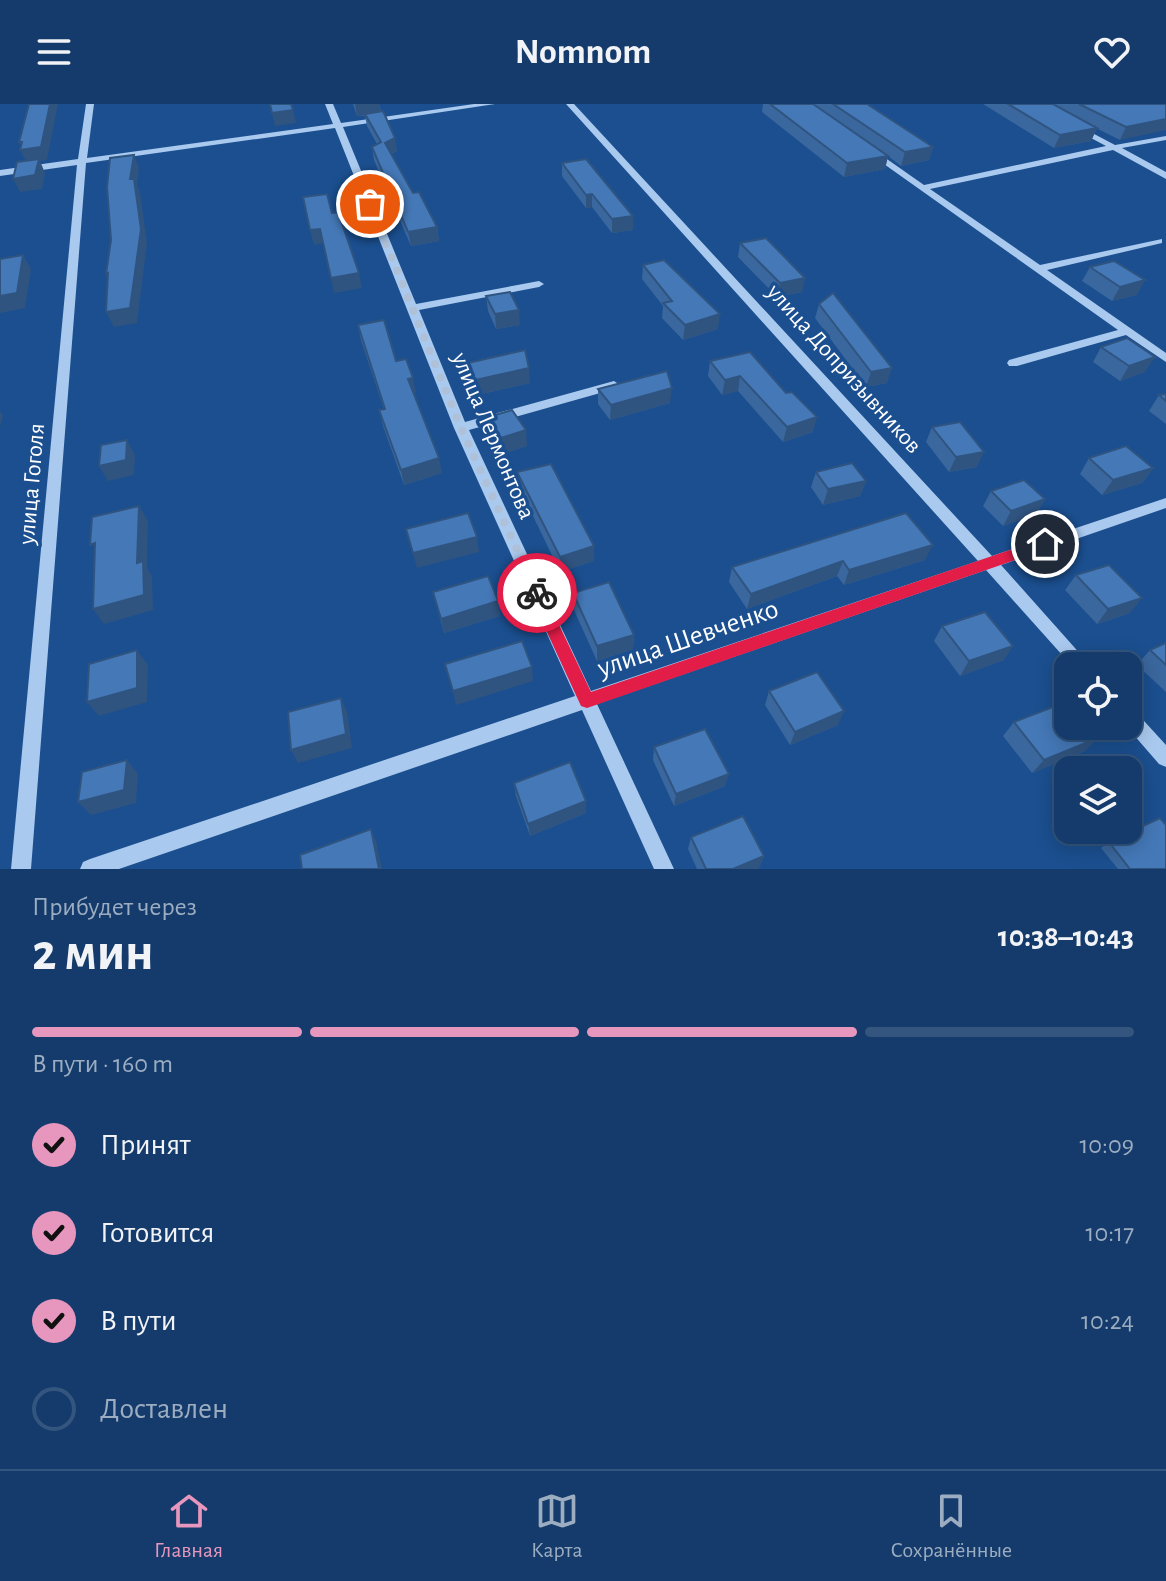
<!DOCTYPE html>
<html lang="ru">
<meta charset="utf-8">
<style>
body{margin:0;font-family:"Alegreya Sans",sans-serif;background:#214673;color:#f1f3f6;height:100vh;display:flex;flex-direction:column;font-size:30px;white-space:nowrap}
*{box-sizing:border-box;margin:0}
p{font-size:26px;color:#9dadc1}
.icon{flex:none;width:44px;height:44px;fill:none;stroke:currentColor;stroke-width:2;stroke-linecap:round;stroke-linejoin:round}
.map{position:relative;height:765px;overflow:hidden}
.drawer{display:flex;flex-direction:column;background:#143b6b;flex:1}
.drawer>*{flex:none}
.tools{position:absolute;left:1054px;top:548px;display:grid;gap:16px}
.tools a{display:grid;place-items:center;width:88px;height:88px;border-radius:16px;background:#143b6b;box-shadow:0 4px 20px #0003,0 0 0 2px #33557e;font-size:40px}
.pin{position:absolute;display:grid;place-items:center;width:68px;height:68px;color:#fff;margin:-34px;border:4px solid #fff;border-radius:50%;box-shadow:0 2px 8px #0007}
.courier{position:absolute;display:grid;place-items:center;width:80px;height:80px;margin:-40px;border:6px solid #e11d48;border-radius:50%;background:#fff;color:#222;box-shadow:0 2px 10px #0007}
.headline em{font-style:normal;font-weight:700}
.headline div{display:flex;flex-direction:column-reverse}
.headline{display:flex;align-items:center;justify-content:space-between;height:136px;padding:0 32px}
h1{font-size:52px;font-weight:700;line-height:60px}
.bar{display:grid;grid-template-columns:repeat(4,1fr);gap:12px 8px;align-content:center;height:96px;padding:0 32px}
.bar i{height:10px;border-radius:6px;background:#33557e}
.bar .active{background:#e797bd}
.bar p{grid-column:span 4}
ol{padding:0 32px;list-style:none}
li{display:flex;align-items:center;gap:24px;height:88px}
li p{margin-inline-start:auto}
li .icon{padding:8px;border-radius:50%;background:#e797bd;color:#111;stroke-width:4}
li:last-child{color:#9dadc1}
li i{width:44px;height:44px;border:4px solid #33557e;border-radius:50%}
header{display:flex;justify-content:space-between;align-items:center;height:104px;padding:0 32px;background:#143b6b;font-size:36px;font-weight:700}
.menu{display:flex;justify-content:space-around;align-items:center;height:112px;border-top:2px solid #33557e;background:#143b6b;font-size:22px;color:#9dadc1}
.menu a{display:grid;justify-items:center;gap:4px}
.menu .active{color:#e797bd}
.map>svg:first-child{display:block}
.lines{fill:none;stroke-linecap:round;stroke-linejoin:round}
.minor{fill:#a9c9ee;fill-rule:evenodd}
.wall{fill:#3a679d}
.shaded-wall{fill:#305480}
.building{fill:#4478b7;stroke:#305480;stroke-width:2}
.route{fill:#e11d48}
.done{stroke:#afc1d8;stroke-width:8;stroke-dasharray:0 14.4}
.labels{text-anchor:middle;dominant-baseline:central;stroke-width:7;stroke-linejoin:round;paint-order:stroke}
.street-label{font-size:24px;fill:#fff;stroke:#1b4f8f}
.near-street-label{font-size:28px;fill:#fff;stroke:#1b4f8f}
</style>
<header><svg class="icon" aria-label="menu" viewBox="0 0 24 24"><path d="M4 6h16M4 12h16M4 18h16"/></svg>Nomnom<svg class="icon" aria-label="heart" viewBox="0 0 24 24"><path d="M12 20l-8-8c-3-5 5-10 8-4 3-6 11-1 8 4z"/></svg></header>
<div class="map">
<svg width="1166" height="765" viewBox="0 0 1166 765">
<rect width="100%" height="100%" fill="#1b4f8f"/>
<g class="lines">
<g class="minor">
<polygon points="86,0 94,0 87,54 333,20 325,0 333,0 341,19 474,0 495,0 343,23 416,200 539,177 544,180 539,183 419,206 465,318 614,277 620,281 618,284 469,326 591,587 978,457 566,0 574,0 992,452 1166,394 1166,404 1001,461 1091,562 1072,562 986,466 597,600 674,765 654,765 582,606 119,765 80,765 83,758 90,755 575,592 454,324 335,24 86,59 31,765 11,765 77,61 0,72 0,66 78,55"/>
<polygon points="1079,22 1115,41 1166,32 1166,36 1122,44 1166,68 1166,75 1113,46 930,85 1040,161 1162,135 1162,139 1047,166 1166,249 1166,258 1126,231 1017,262 1009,262 1007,259 1009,256 1118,226 867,48 874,46 924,81 1106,42 1076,26 1075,24"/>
<polygon points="1128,604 1134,606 1166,641 1166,663 1159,660 1126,622 1128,622"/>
</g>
</g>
<g class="wall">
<polygon points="353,0 379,0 381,7 397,47 391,50 413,89 437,123 439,137 411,142 374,56 372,43 377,40 367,22 365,12 357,12"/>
<polygon points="763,0 867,0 933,43 929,56 901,62 888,52 885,65 844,73 762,8"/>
<polygon points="983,0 1166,0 1120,36 1096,24 1097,24 1091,37 1054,44"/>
<polygon points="562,59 633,126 612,129 592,103 586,104 562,72"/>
<polygon points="740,139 802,188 777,193 738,153"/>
<polygon points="643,161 718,225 683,236 662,214 663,202 642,175"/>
<polygon points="1090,163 1137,191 1112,197 1082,177"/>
<polygon points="486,192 520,221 496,225 488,207"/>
<polygon points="819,200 887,279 866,283 815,214"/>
<polygon points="358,221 396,257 416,289 414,289 442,369 404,381 383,322 379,306 384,305 361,236"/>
<polygon points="1101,243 1145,268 1120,277 1093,258"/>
<polygon points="710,257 786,289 813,328 783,338 738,287 722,291 708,272"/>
<polygon points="463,260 530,279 473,292 465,275"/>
<polygon points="598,285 670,299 610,316 598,300"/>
<polygon points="1166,290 1166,320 1149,307 1159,291"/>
<polygon points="488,313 527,342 502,350 489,328"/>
<polygon points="932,323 977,363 949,368 926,338"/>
<polygon points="1089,354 1153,364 1142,379 1102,391 1080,370"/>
<polygon points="517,368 594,442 594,457 560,468 519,383"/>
<polygon points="816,368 866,377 860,392 823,401 811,383"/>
<polygon points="991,387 1045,395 1036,410 1003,422 983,402"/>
<polygon points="906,409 925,456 844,481 837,472 747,505 729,478 732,463"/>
<polygon points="1076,471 1130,509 1097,520 1065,486"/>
<polygon points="433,488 498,497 500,512 444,529"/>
<polygon points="573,489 634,531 633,545 597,557 573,504"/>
<polygon points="942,522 1004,556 960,572 934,537"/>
<polygon points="1166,539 1166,588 1137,561 1150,546"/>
<polygon points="769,587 838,621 790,641 765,601"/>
<polygon points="1014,618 1085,647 1032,669 1003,632"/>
<polygon points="654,643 725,682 674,702 653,656"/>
<polygon points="514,679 586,709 530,732 516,692"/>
<polygon points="691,733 764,752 759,764 756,765 697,765 688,745"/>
<polygon points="1109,738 1166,765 1118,765 1101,744"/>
</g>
<g class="shaded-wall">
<polygon points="50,0 58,0 47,56 40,57 45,69 42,85 20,88 13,75 27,59 20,46 22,46 19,38"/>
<polygon points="355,0 379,0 381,10 357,12"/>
<polygon points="293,6 296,19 275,22 272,9"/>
<polygon points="1166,15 1166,26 1120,36 1126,23"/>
<polygon points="1097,24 1091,37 1054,44 1060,31"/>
<polygon points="395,34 397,47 387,52 385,39"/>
<polygon points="933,43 929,56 901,62 905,48"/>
<polygon points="134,51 139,64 137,81 140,88 147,139 137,219 114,223 106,208"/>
<polygon points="888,52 885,65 844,73 847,59"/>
<polygon points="592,90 592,103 586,104 586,91"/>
<polygon points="633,112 633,126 612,129 612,115"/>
<polygon points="437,123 439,137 411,142 408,128"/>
<polygon points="320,125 323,139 314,141 310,126"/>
<polygon points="23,151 31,165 25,204 0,209 0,192"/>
<polygon points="359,169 362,184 334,189 331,174"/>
<polygon points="805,174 802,188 777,193 780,179"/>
<polygon points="1145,176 1137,191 1112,197 1120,183"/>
<polygon points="519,206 520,221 496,225 495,210"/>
<polygon points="720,210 718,225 683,236 685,221"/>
<polygon points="1155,253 1145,268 1120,277 1129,262"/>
<polygon points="529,264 530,279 473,292 471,277"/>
<polygon points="892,264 887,279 866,283 871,268"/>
<polygon points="740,272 738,287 722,291 725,276"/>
<polygon points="413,274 416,289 411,290 408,275"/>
<polygon points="672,284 670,299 610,316 611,301"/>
<polygon points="0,307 3,312 0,323"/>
<polygon points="817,313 813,328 783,338 787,323"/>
<polygon points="526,326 527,342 502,350 501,334"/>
<polygon points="127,336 135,351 134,371 108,377 99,362"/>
<polygon points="984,348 977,363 949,368 956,353"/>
<polygon points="439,354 442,369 404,381 401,366"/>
<polygon points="1153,364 1142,379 1102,391 1113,376"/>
<polygon points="866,377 860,392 823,401 828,385"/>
<polygon points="1045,395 1036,410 1003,422 1011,407"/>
<polygon points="139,402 148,417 147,464 152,472 153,506 104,520 93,505 137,459"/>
<polygon points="477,433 479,448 417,464 413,449"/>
<polygon points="933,441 925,456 844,481 849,466"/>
<polygon points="594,442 594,457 560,468 560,453"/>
<polygon points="843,457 837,472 747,505 751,490"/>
<polygon points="1142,494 1130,509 1097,520 1108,505"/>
<polygon points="498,497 500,512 444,529 441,515"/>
<polygon points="634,531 633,545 597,557 597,542"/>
<polygon points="1013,542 1004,556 960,572 969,557"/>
<polygon points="137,546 148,561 147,598 99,612 87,598"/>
<polygon points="532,563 533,577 456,601 453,587"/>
<polygon points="341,594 347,608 352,644 298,659 291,646"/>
<polygon points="844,607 838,621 790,641 795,628"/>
<polygon points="1098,634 1085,647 1032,669 1044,656"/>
<polygon points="127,656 138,670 136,699 91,711 78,698"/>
<polygon points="729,670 725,682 674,702 676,690"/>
<polygon points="586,697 586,709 530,732 528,720"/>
<polygon points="371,725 376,737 382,765 379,765"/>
<polygon points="764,752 759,764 756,765 733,765"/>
</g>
<g class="building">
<polygon points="29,0 50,0 41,43 20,46 22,38 19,38"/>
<polygon points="270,0 291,0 293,6 272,9"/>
<polygon points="770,0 813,0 888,52 847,59"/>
<polygon points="833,0 867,0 933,43 905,48"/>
<polygon points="1008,0 1053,0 1097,24 1060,31"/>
<polygon points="1079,0 1166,0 1166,15 1126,23"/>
<polygon points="383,7 395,34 385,39 413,89 419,88 437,123 408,128 372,43 381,38 365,10"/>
<polygon points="134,51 130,75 134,75 141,125 130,204 106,208 108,169 106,170 111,136 107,83 110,54"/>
<polygon points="39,55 35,71 13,75 17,58"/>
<polygon points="586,55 633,112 612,115 592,90 586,91 562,59"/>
<polygon points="327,90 332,109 338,108 359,169 331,174 320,125 310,126 303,93"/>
<polygon points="766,134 805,174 780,179 740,139"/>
<polygon points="23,151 17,189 0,192 0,155"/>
<polygon points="664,156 720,210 685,221 663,199 672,197 643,161"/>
<polygon points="1114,157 1145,176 1120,183 1090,163"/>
<polygon points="510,188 519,206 495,210 486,192"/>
<polygon points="833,189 892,264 871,268 819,200"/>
<polygon points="384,216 396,257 406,255 413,274 408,275 439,354 401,366 379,306 385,305 358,221"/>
<polygon points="1127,234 1155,253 1129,262 1101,243"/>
<polygon points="525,246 529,264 471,277 463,260"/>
<polygon points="750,248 786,289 792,288 817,313 787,323 740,272 725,276 710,257"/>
<polygon points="667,267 672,284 611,301 598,285"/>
<polygon points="1166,290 1166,297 1159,291"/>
<polygon points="512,306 526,326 501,334 488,313"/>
<polygon points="960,318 984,348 956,353 932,323"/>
<polygon points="127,336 126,356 99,362 101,341"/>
<polygon points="1126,342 1153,364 1113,376 1089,354"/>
<polygon points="852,359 866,377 828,385 816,368"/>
<polygon points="551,360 594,442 560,453 517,368"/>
<polygon points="1024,376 1045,395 1011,407 991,387"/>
<polygon points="139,402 137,459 143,457 144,491 93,505 95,439 90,441 92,413"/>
<polygon points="468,409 477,433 413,449 406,425"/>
<polygon points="906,409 933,441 849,466 843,457 751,490 732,463"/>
<polygon points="1109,461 1142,494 1108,505 1076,471"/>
<polygon points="488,472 498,497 441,515 433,488"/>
<polygon points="609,478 634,531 597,542 573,489"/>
<polygon points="985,508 1013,542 969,557 942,522"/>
<polygon points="522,537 532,563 453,587 445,560"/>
<polygon points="1166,539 1166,561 1150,546"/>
<polygon points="137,546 137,584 87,598 89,560"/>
<polygon points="817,568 844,607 795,628 769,587"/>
<polygon points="341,594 346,630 291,646 288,608"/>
<polygon points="1066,598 1068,600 1068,622 1087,622 1098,634 1044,656 1014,618"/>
<polygon points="705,625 729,670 676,690 654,643"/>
<polygon points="127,656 124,686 78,698 82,668"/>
<polygon points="570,658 586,697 528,720 514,679"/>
<polygon points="743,712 764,752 733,765 706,765 691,733"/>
<polygon points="1160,714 1166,721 1166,765 1130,765 1109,738"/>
<polygon points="371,725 379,765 302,765 300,751"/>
</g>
<polygon class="route" points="1045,434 1052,440 1050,444 587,604 581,602 529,489 537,483 542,485 591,588"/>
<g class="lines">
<polyline class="done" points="370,100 461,324 537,489"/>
</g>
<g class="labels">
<g class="street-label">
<text transform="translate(844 265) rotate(48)">улица Допризывников</text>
<text transform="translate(493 332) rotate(67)">улица Лермонтова</text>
<text transform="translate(32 380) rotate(-85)">улица Гоголя</text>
</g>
<g class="near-street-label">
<text transform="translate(688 535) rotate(-19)">улица Шевченко</text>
</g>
</g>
</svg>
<div class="tools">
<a><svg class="icon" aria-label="locate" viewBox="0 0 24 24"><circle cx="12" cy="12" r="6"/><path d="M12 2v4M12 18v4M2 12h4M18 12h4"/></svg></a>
<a><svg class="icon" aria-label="layers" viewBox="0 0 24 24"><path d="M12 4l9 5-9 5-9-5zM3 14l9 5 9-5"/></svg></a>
</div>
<div class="pin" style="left:370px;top:100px;background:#ea580c"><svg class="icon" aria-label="bag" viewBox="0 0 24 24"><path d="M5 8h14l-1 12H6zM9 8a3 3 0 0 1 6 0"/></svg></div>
<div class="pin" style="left:1045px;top:440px;background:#1f2937"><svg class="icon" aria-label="home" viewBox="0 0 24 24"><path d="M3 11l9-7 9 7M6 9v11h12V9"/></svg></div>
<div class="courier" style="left:537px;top:489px"><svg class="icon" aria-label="bike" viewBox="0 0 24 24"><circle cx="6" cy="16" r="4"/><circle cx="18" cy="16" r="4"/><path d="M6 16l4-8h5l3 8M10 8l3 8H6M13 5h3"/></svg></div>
</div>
<section class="drawer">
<div class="headline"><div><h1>2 мин</h1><p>Прибудет через</p></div><em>10:38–10:43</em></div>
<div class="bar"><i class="active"></i><i class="active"></i><i class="active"></i><i></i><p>В пути · 160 m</p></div>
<ol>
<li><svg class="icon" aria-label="check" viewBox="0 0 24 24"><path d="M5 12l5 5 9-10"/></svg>Принят<p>10:09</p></li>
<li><svg class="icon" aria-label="check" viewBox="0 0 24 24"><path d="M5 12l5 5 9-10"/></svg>Готовится<p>10:17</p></li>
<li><svg class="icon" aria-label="check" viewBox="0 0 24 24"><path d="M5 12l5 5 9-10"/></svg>В пути<p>10:24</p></li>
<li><i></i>Доставлен</li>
</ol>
</section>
<nav class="menu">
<a class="active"><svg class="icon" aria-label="home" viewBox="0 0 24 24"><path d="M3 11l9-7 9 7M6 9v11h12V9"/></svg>Главная</a>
<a><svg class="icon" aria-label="map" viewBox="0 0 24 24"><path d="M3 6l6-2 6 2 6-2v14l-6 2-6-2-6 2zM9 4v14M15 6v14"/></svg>Карта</a>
<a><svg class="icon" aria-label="saved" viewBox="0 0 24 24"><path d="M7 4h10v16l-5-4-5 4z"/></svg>Сохранённые</a>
</nav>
